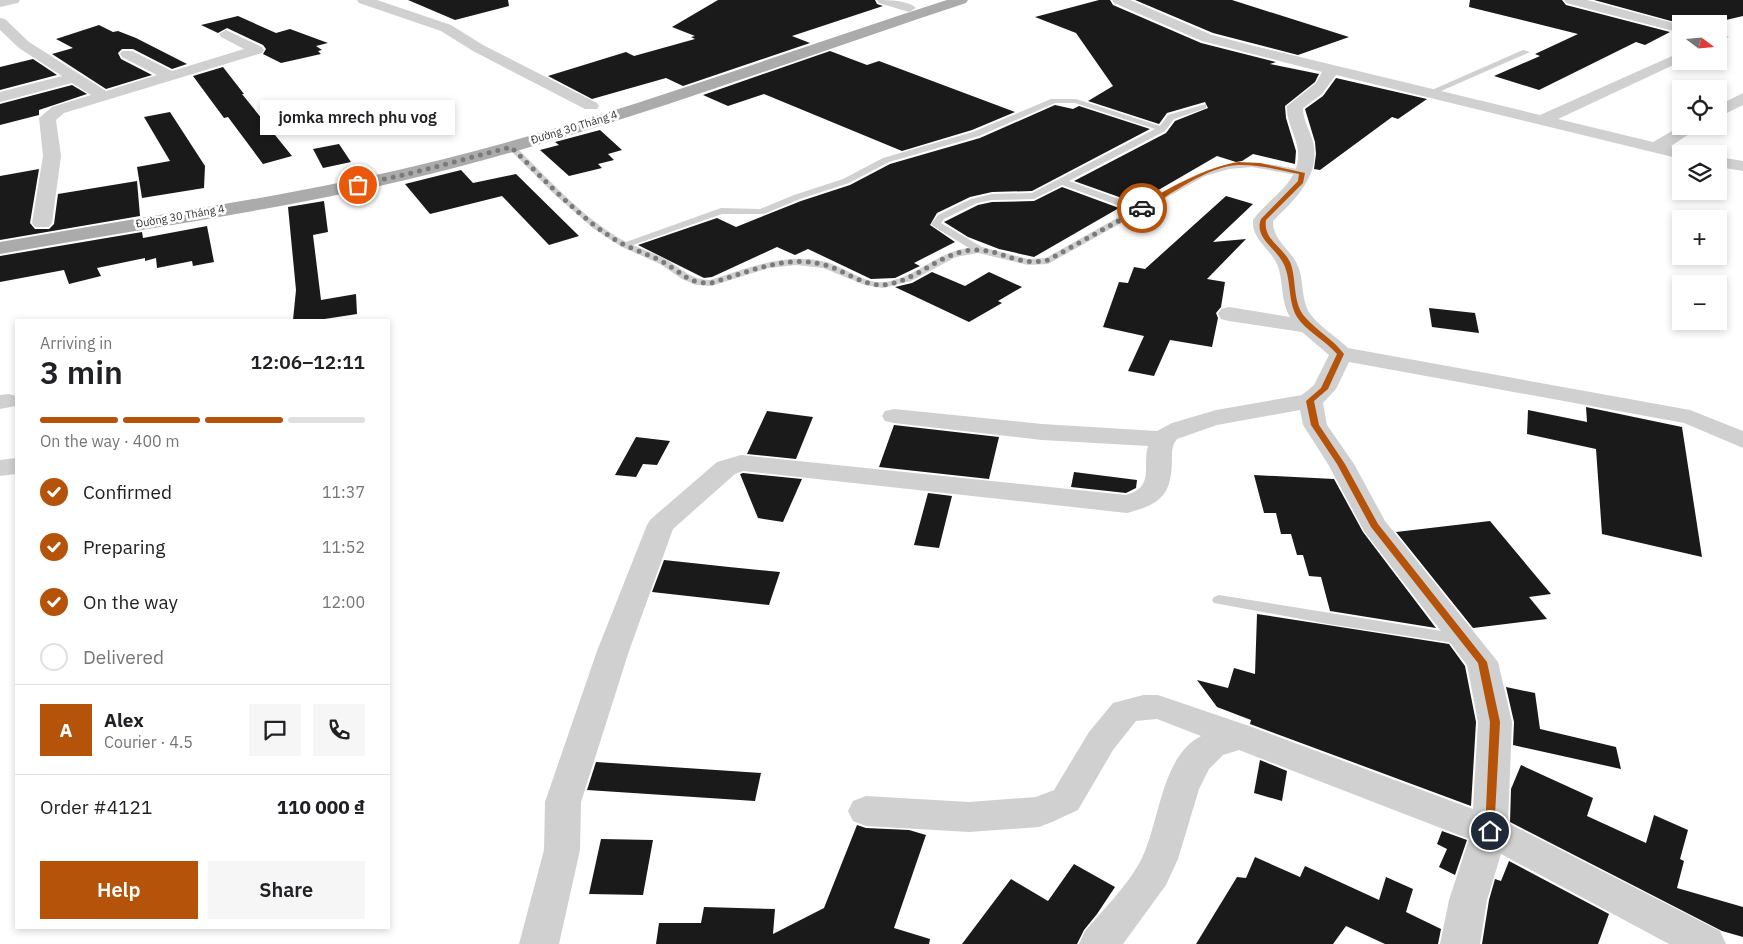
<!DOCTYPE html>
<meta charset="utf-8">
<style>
body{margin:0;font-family:"IBM Plex Sans",sans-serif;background:#f6f6f6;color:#202124;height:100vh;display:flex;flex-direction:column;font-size:19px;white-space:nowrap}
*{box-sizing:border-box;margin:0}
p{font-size:16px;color:#757577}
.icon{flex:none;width:28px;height:28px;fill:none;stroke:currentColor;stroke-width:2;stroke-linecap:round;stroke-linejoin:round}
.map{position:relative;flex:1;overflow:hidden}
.details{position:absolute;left:15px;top:319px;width:375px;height:610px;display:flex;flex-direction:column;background:#fff;border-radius:0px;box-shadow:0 2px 8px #0003}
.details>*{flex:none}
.needle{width:32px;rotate:106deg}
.buttons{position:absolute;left:1672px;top:15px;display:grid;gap:10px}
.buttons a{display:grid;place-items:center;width:55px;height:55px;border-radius:0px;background:#fff;box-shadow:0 2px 8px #0003;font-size:25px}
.pin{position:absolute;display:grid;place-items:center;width:42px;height:42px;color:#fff;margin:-21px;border:2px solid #fff;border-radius:50%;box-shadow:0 1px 5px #0007}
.courier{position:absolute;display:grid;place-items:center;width:50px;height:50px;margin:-25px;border:4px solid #b45309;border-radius:50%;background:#fff;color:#222;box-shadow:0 1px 6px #0007}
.bubble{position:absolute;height:35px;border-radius:0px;background:#fff;box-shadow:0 2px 8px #0003;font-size:16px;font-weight:600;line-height:35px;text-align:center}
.head em{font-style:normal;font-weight:600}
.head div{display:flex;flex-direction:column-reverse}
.head{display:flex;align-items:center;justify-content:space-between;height:85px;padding:0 25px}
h1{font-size:32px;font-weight:600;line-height:38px}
.bar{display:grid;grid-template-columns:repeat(4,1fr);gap:8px 5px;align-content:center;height:60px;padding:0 25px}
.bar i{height:6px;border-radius:4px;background:#e0e0e0}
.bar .on{background:#b45309}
.bar p{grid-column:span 4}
.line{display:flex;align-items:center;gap:12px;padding:0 25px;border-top:1px solid #e0e0e0}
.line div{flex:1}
.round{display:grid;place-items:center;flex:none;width:52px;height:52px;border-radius:0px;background:#f6f6f6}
ol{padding:0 25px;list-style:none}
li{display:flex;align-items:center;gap:15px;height:55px}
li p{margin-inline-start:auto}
li .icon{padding:5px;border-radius:50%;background:#b45309;color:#fff;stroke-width:4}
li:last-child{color:#757577}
li i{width:28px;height:28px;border:2px solid #e0e0e0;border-radius:50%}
.action{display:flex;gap:10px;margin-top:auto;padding:10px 25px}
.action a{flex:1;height:58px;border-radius:0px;background:#b45309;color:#fff;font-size:20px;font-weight:600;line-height:58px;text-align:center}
.action a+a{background:#f6f6f6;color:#202124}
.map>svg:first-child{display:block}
.building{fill:#1a1a1a}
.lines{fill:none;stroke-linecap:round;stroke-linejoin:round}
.service{fill:#d0d0d0;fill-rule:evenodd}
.minor{fill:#d0d0d0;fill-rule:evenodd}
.primary{fill:#ababab;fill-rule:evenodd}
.route{fill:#b45309}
.done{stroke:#7a7a7a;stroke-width:5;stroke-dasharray:0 9}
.labels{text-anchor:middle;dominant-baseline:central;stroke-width:5;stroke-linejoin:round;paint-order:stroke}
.far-street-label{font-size:11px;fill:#333;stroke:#fff}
</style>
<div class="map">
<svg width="1743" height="944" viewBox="0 0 1743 944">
<rect width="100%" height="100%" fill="#fff"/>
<g class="building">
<polygon points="408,0 508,0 509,6 455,20"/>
<polygon points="718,0 875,0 877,4 883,6 792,36 810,43 683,86 666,78 592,99 548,76 626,52 634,56 695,39 691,37 695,36 672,27"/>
<polygon points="1099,0 1110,0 1113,5 1201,43 1276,62 1270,64 1319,74 1315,82 1285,106 1286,118 1296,151 1295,164 1253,154 1242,161 1236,162 1217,156 1136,203 1074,181 1166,133 1175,121 1208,108 1205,102 1167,113 1159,124 1088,101 1113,86 1076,33 1035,17"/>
<polygon points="1135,0 1232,0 1349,37 1298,55 1213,33"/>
<polygon points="1470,0 1562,0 1566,5 1670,32 1645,45 1636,42 1539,90 1494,76 1540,56 1535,54 1578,34 1469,7"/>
<polygon points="1594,0 1743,0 1743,16 1709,24 1682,24"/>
<polygon points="238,16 276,33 290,29 328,43 316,46 322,50 318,51 321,54 281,63 263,54 266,49 263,45 227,28 218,33 201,25"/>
<polygon points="99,25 113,32 118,31 136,38 187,64 172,69 133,49 122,49 118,53 121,59 152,75 106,89 52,54 73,48 56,39"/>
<polygon points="830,51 867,65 879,61 1015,112 972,130 902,151 764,94 728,106 703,95"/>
<polygon points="33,59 57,75 0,90 0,67"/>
<polygon points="223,67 244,94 242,94 292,156 263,164 228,117 224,118 193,76"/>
<polygon points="1336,78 1427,99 1398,119 1392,117 1320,170 1314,169 1316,154 1315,142 1305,109 1323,96"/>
<polygon points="72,85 87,94 39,110 39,115 0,125 0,104"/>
<polygon points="1055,105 1073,109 1079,106 1150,129 1032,191 992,192 970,197 937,213 930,225 955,242 914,263 920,266 895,278 871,279 808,249 795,255 777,247 712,277 704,278 638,245 717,218 736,227 801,201 850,185 890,164 980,138"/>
<polygon points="170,112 205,166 204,188 142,198 137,167 170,161 144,117"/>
<polygon points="600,130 622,150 608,154 614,160 598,164 602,168 569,176 540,150 559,145 555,142"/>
<polygon points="339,144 351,162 323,168 313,149"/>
<polygon points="39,169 30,223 35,229 49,229 54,224 58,194 137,181 140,216 0,240 0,176"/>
<polygon points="461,170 473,183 516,174 579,236 549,245 502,196 430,214 405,184"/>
<polygon points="1062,187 1119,208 1034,257 999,249 968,237 944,222 978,205 992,202 1034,201"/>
<polygon points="1226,196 1253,204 1213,242 1246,239 1207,279 1225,282 1221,307 1216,313 1218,318 1212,347 1170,340 1154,376 1128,371 1144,336 1103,327 1119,282 1128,283 1134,267 1145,269"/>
<polygon points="324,201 328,232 313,235 321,300 356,294 357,314 318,320 293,320 296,290 288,207"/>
<polygon points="207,226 214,262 193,266 192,261 157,268 156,258 145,261 145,258 97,268 101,276 69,284 64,270 0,282 0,256 142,232 143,238"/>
<polygon points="932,272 965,286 989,272 1022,287 998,301 1002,303 969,322 895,287 912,283"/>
<polygon points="1429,308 1475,313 1479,333 1432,327"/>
<polygon points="1586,407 1682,427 1702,557 1602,534 1596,449 1527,434 1528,410 1587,422"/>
<polygon points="767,411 813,417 796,459 747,454"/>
<polygon points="894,425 999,437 989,479 879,467"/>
<polygon points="636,437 670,441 657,465 643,464 636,477 615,475"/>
<polygon points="1074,472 1137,480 1136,488 1126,493 1071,487"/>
<polygon points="743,473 802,479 783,522 758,518 740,474"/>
<polygon points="1254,475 1334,479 1363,532 1436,628 1330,611 1321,577 1309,576 1303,555 1297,555 1291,534 1281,534 1276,513 1264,513"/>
<polygon points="928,493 952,496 939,548 914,545"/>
<polygon points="1490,521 1551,594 1529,597 1547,619 1473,628 1396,532"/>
<polygon points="664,560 729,567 780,572 769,605 652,592"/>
<polygon points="1257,614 1449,644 1465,666 1476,722 1471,806 1250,724 1251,720 1217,707 1197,680 1228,688 1234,668 1255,674"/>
<polygon points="1506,687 1535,693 1540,729 1616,747 1621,769 1513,745 1514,722"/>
<polygon points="1260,760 1287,771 1282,801 1254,793"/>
<polygon points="596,762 761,773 755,801 587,790"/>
<polygon points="1521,765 1593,798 1587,816 1646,843 1654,815 1688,830 1680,859 1684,861 1677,888 1743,907 1743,937 1722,931 1510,822 1511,789"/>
<polygon points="857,825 866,828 909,830 926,835 894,928 930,939 929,944 656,944 659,923 701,923 704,907 775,909 773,934 824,908"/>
<polygon points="1442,831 1467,840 1455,875 1439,867 1447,849 1437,844"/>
<polygon points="601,839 653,840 643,895 589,894"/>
<polygon points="1255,857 1300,877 1305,866 1379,900 1386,877 1413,889 1406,912 1441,929 1438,944 1385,944 1346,926 1333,944 1196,944 1237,877 1246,878"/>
<polygon points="1509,861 1609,914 1598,944 1482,944 1489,900 1495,879 1501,881"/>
<polygon points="1074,864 1115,887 1097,914 1084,930 1077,944 962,944 1011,879 1048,901"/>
</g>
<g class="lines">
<g class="service">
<polygon points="1523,50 1530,52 1432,95 1425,93"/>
<path d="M1051,99h25l84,27 8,-11 38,-11v4l-32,11 -9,12 -96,50 69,25c51,-28 81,-52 143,-40 8,2 19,2 25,7l-4,3 -50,-9 -23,2 -24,7 -157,88 -20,1 -50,-12 -22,4 -45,24 -28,7 -18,-3 -42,-17 -27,-3 -27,3 -58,18 -15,-1 -14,-6 -22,-15 -40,-18 -26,-17 -38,-33 -49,-49 7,-2c35,34 68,73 112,97l95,-34 39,1 34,-14 49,-16 40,-21 90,-26zM1055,103h20l80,26 -123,64 -40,1 -21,5 -33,16 -7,9 2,2 36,22c-32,3 -54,31 -85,34 -20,2 -39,-15 -58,-20 -40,-10 -78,6 -116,18 -18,0 -28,-11 -43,-20 -11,-6 -23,-10 -34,-15l89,-31h42l36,-15 49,-16 40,-21 90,-26zM1062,185l69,25 -85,48 -18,1 -46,-12 -41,-24 3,-4 33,-16 15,-3 42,-1z"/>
<polygon points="1219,595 1460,634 1465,635 1467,639 1465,643 1460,644 1328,624 1214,603 1212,600 1214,597"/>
</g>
<g class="minor">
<polygon points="0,0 20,0 18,3 0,7"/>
<polygon points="357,0 377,0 451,25 483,45 597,103 599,106 597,109 585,109 473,51 441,31 359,3"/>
<path d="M877,0c13,0 30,0 39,8l-7,4 -30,-9z"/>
<path d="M1112,0h18l82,35 42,11 286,69 141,-63 1,9 -124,58 95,23 28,-16h20l-30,20 16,4 3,4h-9v5l-345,-84 -14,19 -19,14c0,13 7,22 10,34 8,34 -18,57 -40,79 -1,18 16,27 24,43 8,16 3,36 14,51 10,13 26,22 37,33l342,62 53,21v17l-59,-25 -335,-61 -13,27 -13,14 4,22 27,39 31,57 113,141 14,60 -4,101 212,108 6,13h-57l-168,-90 -14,46 -7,44h-40l9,-44 20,-61 -230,-89 -16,5 -14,14 -10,20 -21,70 -12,26 -43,59h-44l6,-13c19,-22 41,-44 55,-69 20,-37 20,-105 61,-126l-44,-17 -21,2 -23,29 -35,60 -26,12 -13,5 -70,5 -103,-6 -13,-5 -5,-10 5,-10 13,-5 103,6 67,-5 18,-7 35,-58 24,-29 30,-8h15l94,32 221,82 5,-87 -11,-57 -103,-134 -36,-67 -25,-39 -3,-15 -83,15 -40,14c-5,6 -5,12 -5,19 0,37 -11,46 -45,55l-384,-42 -8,3 -62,55 -44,122 -48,151 -1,48 -21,94h-40l25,-94 1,-48 52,-151 50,-126 4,-6 66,-57 24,-7 385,40c29,-8 16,-28 22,-49l-106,-6 -148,-17 -9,-2 -3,-5 3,-5 9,-2 148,15 115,7 15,-8 44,-13 86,-15 12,-10 15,-30 -27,-23 -73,-11 -8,-2 -3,-5 3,-5 8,-2 61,10c-10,-17 -6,-36 -13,-53 -8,-17 -25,-24 -24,-44 16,-23 48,-37 45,-69 -2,-16 -12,-29 -11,-45l29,-23 6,-11 -120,-31 -88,-38z"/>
<polygon points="1564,0 1587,0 1681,25 1681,33 1566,3"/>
<polygon points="0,18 5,19 29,42 106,91 157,75 122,57 120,54 122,51 132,51 172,71 244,49 221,37 219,34 226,30 262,47 264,50 262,53 64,113 56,120 61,156 52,223 49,227 35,227 32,223 43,156 39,118 52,107 91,95 72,83 0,102 0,92 62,76 19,48 0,30"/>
<polygon points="1719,31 1729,37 1719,43"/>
<polygon points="1743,93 1743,105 1719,117 1719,105"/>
<polygon points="1719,157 1743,161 1743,171 1719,167"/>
<polygon points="9,394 16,396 16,406 0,409 0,395"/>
<polygon points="16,458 16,474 0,476 0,460"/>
</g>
<path class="primary" d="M947,0h21l-2,3c-170,56 -338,120 -512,165 -149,39 -303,59 -454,86v-12c146,-26 297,-46 440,-82 172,-43 338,-106 507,-160z"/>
</g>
<path class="route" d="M1238,162l22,1 45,10 -2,10 -37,37c-3,20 16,26 24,42 7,16 2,41 15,55 12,14 28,22 39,37l-16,35 -14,12 5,24 26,39 33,60 109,138 13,60 -6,112h-8l-1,-3 5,-109 -12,-59 -107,-136 -34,-63 -26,-39 -5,-24 15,-13 16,-34c-11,-13 -32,-24 -40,-37 -10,-17 -5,-40 -15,-56 -8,-14 -28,-24 -21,-42l37,-38 1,-7c-20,-4 -41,-10 -61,-9 -30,1 -68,30 -94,45l-5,-2c21,-17 71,-42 99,-46z"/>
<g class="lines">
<path class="done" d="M358,185l58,-13 95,-25c31,30 63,66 100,90 16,11 35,16 52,25 20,11 25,22 48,21 38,-11 75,-29 114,-18 18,5 39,21 58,20 35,-3 59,-36 95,-35 27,1 40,17 70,10l94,-52"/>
</g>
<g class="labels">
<g class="far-street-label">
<text transform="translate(574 127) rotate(-17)">Đường 30 Tháng 4</text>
<text transform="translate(180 216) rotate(-10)">Đường 30 Tháng 4</text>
</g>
</g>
</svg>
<div class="buttons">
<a><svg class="needle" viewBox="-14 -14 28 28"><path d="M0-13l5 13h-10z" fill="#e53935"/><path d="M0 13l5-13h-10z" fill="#757577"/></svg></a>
<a><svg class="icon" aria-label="locate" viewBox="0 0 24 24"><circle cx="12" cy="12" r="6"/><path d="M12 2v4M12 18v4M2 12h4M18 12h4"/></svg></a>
<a><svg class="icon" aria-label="layers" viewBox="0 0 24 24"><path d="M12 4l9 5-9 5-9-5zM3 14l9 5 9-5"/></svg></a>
<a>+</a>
<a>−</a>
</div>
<div class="pin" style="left:358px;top:185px;background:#ea580c"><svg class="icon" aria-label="bag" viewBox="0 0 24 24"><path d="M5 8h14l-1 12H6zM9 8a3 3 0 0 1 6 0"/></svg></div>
<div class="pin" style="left:1490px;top:831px;background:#1f2937"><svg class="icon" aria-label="home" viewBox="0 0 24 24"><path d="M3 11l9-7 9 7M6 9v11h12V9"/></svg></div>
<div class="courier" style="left:1142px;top:208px"><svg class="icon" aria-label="car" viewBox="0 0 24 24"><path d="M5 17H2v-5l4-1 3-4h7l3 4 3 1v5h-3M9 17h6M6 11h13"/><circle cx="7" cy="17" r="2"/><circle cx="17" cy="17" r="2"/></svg></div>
<div class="bubble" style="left:260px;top:100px;width:195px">jomka mrech phu vog</div>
<section class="details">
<div class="head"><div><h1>3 min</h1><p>Arriving in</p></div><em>12:06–12:11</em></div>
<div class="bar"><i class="on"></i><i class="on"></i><i class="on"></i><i></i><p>On the way · 400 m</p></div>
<ol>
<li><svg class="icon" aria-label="check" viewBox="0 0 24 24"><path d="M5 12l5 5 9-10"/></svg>Confirmed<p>11:37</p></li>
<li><svg class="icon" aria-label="check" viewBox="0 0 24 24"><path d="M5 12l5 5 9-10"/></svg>Preparing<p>11:52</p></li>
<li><svg class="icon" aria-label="check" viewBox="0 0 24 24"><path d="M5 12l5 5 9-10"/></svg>On the way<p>12:00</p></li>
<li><i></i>Delivered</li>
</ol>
<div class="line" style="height:90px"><b class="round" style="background:#b45309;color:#fff">A</b><div><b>Alex</b><p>Courier · 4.5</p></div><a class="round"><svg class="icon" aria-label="chat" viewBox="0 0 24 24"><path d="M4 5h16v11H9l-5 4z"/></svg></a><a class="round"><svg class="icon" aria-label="phone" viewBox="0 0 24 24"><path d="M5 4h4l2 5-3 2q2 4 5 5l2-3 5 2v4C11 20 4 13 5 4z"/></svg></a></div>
<div class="line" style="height:65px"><div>Order #4121</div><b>110 000 ₫</b></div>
<div class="action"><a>Help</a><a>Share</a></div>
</section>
</div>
